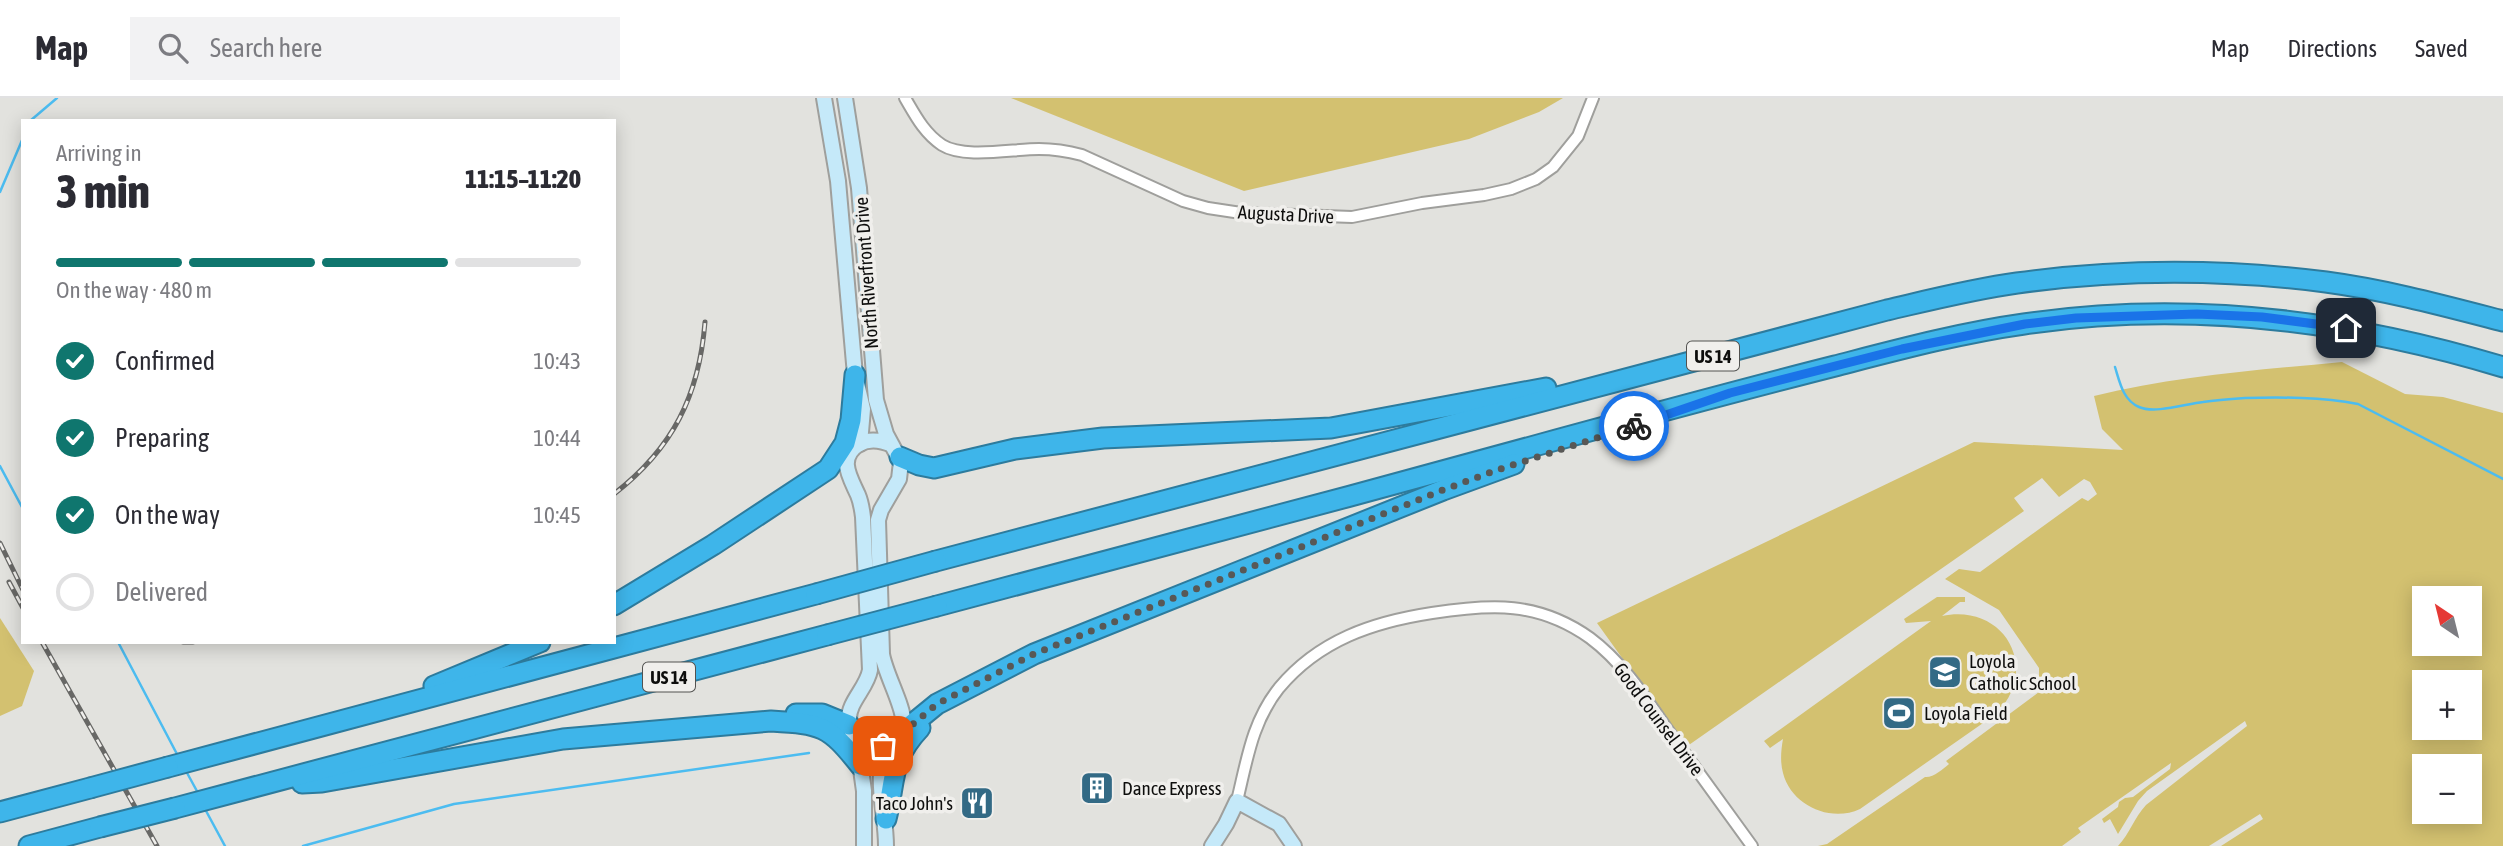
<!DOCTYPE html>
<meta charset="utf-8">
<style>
body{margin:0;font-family:"Asap Condensed",sans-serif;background:#f2f2f3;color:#2b2b33;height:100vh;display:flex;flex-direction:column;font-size:26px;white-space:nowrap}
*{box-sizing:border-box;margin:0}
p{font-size:23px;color:#7c7c81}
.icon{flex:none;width:38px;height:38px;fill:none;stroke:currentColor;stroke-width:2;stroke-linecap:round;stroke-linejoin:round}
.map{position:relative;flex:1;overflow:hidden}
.sheet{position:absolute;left:21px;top:21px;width:595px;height:525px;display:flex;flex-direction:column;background:#fff;border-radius:0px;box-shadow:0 4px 18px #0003}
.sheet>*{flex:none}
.needle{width:46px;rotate:325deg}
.tools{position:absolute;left:2412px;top:488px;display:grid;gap:14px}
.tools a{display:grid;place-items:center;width:70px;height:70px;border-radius:0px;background:#fff;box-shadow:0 4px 18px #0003;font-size:35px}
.pin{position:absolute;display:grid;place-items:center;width:60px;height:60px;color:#fff;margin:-30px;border-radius:14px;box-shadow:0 4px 10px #0006}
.courier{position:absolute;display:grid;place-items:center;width:70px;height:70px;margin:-35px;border:5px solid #1a73e8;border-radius:50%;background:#fff;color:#222;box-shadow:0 2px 9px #0007}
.overview em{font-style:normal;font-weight:800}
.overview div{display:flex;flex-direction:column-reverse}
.overview{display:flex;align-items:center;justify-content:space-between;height:119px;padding:0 35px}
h1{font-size:46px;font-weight:800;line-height:52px}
.bar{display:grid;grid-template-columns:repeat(4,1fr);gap:10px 7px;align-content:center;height:84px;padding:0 35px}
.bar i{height:9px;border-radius:5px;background:#e1e1e2}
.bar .active{background:#0f766e}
.bar p{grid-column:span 4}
ol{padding:0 35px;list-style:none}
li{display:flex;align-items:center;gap:21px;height:77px}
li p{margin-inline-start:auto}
li .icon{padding:7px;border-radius:50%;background:#0f766e;color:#fff;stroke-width:4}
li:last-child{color:#7c7c81}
li i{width:38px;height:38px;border:4px solid #e1e1e2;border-radius:50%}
header{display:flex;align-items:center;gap:42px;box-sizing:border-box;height:98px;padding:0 35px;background:#fff;border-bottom:2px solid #e1e1e2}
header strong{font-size:33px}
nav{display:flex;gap:38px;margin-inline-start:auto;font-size:24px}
.search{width:490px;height:63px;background:#f2f2f3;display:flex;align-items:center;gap:18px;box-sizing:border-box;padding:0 24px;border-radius:0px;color:#7c7c81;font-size:26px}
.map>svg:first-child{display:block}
.green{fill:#d3c170;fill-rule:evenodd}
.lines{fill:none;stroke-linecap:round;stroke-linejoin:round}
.stream{stroke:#4cbcf0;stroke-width:2.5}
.street-casing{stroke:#9f9f9c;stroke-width:14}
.secondary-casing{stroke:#9f9f9c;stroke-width:18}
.highway-casing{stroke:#2d7b9d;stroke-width:23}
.street{stroke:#fff;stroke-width:10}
.secondary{stroke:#c5e9f9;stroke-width:14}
.highway{stroke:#3eb5ea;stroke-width:19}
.rail-casing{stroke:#686866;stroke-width:5}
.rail{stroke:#f0efec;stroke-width:2.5;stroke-dasharray:8;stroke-linecap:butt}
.highway-bridge-casing{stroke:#2d7b9d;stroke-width:23;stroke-linecap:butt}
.highway-bridge{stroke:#3eb5ea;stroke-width:19}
.done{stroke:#585856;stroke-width:7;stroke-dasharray:0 12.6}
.route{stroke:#1a73e8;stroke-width:9}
.labels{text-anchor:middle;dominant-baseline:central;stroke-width:7;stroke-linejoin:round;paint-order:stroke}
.shield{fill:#f0efec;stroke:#525250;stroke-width:2}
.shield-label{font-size:18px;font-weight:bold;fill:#0e0e0d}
.street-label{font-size:19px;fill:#0e0e0d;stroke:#f0efec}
.poi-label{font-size:19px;fill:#0e0e0d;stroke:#f0efec;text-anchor:start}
</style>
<header>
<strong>Map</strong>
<div class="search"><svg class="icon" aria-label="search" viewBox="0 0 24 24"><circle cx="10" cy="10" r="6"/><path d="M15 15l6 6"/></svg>Search here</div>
<nav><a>Map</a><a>Directions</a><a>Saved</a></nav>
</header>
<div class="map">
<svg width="2503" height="748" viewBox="0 0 2503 748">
<rect width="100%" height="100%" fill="#e2e2de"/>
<g class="green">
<polygon points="1011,0 1563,0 1539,14 1469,41 1244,93"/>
<path d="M2342,264l63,32 38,3 60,16v433h-282l42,-27 -3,-5 -51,32h-91c12,-13 16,-28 28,-41l101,-79 -2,-5 -98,70 -9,10 -20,33 -8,-15 -6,4 -2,-4 16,-12 1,-5 6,-4 8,-1 37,-28 1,-6 -93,65 3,4 -19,14h-244l9,-2 98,-67c8,1 18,-8 24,-13l-3,-3 93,-69v-24l-40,-58 -54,-31 14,-10 21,3 102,-74 6,3 9,-7 -7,-12 -6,-3 -25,18 -17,-19 -28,20 10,13 -338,236 -89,-124 377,-181 149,8 -21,-21 -8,-33c81,-20 165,-26 248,-34zM2424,500h45v46h-45zM2424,584h45v46h-45zM2424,668h45v46h-45z"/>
<path d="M1937,499h28v5h-5l-18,14c63,-13 99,53 54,98l-136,95c-30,14 -69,-4 -77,-36 -3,-11 -2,-23 0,-34l-13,9 -6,-7 167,-120 -25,2 -2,-4z"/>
<polygon points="0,520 34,573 22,608 0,618"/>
</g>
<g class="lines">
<g class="stream">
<polyline points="30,23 57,0"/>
<polyline points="0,94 23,40"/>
<path d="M2115,269c5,16 8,33 24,40 16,7 46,-3 64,-5 14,-2 28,-3 42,-4 38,-1 76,-1 113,6l145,75"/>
<polyline points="0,368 23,411"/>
<polyline points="118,544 178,658"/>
<polyline points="186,673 198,695"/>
<polyline points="205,711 225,748"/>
<polyline points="303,748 454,706 809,655"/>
</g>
<g class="street-casing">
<g id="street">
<path d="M905,0c10,17 19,35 37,47 22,14 70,4 97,4 15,0 28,2 43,6l101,46 25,7 33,5 111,4 70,-14 62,-8 27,-6 25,-10 17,-12 25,-31 15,-38"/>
<path d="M1237,703c10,-41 15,-79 42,-113 40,-48 94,-66 153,-75 59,-9 106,-12 158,25 31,23 53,56 75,88 29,40 58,80 87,120"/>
</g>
</g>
<g class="secondary-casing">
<g id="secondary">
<polyline points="824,0 838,83 855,277 863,311 860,346"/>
<path d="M845,0l14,90 17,212 10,34 15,28 -2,17 -18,31 -3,10 4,134c3,19 22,53 21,67 -3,33 -53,33 -54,-1 -1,-18 18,-32 21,-50l-7,-153c-1,-8 -2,-15 -5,-22 -8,-18 -21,-37 1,-51 11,-6 22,-4 33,1"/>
<polyline points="859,657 864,693 864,748"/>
<path d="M886,748c0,-34 -13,-70 2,-102"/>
<polyline points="1212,748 1226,726 1237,703 1279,726 1294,748"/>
</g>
</g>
<g class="highway-casing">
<g id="highway">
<polyline points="900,359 919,367 934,370 1015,351 1103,340 1331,330 1546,290"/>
<path d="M936,463l951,-251c43,-10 86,-21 130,-27 102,-14 207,-14 309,-1 60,8 119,24 177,39"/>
<polyline points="614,507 713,447 828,371 845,345 851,322 855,277"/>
<path d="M937,508c200,-53 401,-106 601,-161 99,-27 198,-54 297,-79 62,-16 125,-33 189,-42 162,-24 324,-4 479,43"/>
<polyline points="434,588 540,544"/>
<polyline points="796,616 822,616 849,627"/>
<polyline points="899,637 937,606 1034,556 1443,392 1514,366"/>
<polyline points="168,669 816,496"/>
<path d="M302,685l20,-1 241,-43 208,-18c51,3 57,4 89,44"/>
<polyline points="175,710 827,537"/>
<polyline points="0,714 90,690"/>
<path d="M886,721c10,-39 3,-58 34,-91"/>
<polyline points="29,748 100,729"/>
</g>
</g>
<use href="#street" class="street"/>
<use href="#secondary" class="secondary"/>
<use href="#highway" class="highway"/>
<g class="rail-casing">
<g id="rail">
<path d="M614,396c59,-46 85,-98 91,-172"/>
<polyline points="0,445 23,492"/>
<polyline points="9,484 23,510"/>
<polyline points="42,544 157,748"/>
<polyline points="183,544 193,544"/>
</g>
</g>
<use href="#rail" class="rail"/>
<g class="highway-bridge-casing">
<g id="highway-bridge">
<polyline points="816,496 936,463"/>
<polyline points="827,537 937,508"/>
<polyline points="90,690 168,669"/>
<polyline points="100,729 175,710"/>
</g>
</g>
<use href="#highway-bridge" class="highway-bridge"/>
</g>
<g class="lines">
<polyline class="done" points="883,648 895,641 937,606 1034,556 1443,392 1497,372 1634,328"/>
<polyline class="route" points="1634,328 1730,295 1902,251 2025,226 2076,220 2197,216 2262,219 2346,230"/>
</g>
<defs>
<g id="school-square" transform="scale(1.75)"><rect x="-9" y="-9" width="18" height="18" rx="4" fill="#336a85" stroke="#f0efec"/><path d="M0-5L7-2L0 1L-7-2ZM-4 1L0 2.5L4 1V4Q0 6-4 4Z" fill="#fff"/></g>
<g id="stadium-square" transform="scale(1.75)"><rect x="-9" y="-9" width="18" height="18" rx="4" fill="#336a85" stroke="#f0efec"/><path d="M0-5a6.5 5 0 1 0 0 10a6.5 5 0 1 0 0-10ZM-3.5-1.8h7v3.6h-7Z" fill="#fff"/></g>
<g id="building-square" transform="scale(1.75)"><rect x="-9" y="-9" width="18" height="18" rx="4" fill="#336a85" stroke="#f0efec"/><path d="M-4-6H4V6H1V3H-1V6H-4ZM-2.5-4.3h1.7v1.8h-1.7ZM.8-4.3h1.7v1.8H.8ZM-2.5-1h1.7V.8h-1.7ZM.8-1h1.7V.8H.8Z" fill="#fff"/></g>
<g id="restaurant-square" transform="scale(1.75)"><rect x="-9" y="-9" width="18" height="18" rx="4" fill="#336a85" stroke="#f0efec"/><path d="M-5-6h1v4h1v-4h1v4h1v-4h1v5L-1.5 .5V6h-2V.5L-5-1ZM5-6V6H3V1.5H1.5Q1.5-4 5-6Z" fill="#fff"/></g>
</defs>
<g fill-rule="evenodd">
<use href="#school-square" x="1945" y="574"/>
<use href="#stadium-square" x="1899" y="615"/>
<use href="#building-square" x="1097" y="690"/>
<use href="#restaurant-square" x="977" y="705"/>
</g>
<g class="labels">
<g class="shield">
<rect x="1687" y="243.5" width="52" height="29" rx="5"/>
<rect x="643" y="564.5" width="52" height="29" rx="5"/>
</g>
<g class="shield-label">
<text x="1713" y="258">US 14</text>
<text x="669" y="579">US 14</text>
</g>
<g class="street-label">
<text transform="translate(1286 116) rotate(3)">Augusta Drive</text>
<text transform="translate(866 175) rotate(-94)">North Riverfront Drive</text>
<text transform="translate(1659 621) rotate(53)">Good Counsel Drive</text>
</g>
<g class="poi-label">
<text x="1969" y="563">Loyola<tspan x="1969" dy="22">Catholic School</tspan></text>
<text x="1924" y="615">Loyola Field</text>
<text x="1122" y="690">Dance Express</text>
<text x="953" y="705" text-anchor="end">Taco John's</text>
</g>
</g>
</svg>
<div class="tools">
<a><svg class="needle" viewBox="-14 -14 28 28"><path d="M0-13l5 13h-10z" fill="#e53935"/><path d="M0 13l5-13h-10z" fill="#7c7c81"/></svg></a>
<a>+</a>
<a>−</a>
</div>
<div class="pin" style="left:883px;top:648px;background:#ea580c"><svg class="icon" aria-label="bag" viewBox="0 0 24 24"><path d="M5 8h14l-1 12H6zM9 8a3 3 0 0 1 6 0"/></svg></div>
<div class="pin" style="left:2346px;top:230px;background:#1f2937"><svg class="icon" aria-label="home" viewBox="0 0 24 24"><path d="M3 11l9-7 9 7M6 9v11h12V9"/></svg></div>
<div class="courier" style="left:1634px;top:328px"><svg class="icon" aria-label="bike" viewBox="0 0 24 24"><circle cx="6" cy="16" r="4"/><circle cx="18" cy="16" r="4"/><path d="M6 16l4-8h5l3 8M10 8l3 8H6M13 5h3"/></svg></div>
<section class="sheet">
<div class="overview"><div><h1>3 min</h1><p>Arriving in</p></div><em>11:15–11:20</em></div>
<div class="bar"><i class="active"></i><i class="active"></i><i class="active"></i><i></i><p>On the way · 480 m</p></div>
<ol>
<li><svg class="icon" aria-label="check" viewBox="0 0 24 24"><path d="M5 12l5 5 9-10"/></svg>Confirmed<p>10:43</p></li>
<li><svg class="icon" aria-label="check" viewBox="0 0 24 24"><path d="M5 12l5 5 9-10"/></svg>Preparing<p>10:44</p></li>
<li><svg class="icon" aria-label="check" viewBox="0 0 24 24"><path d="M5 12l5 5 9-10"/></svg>On the way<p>10:45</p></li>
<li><i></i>Delivered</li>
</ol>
</section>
</div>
